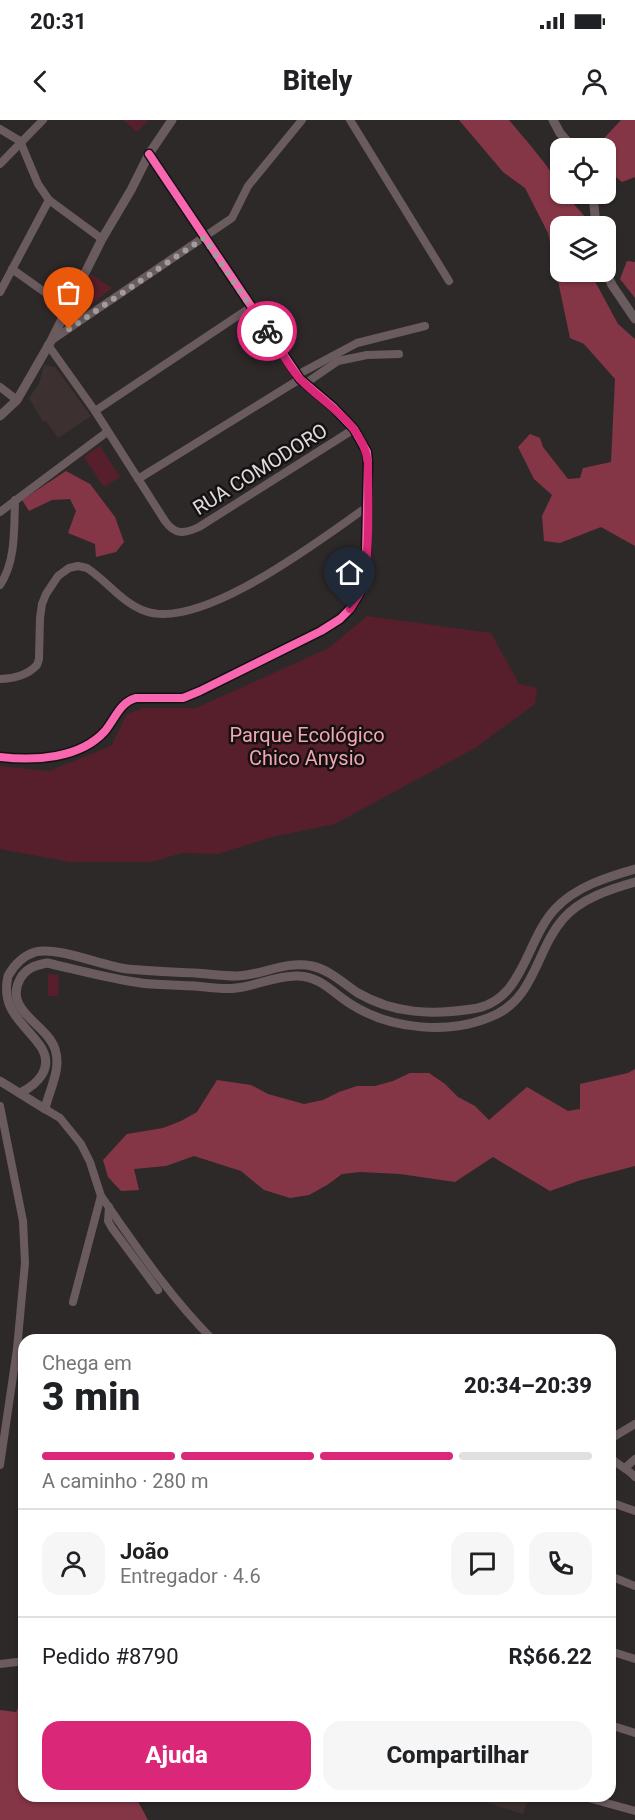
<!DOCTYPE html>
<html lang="pt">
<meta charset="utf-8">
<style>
body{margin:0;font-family:Roboto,sans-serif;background:#f6f6f6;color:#202124;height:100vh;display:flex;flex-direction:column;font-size:22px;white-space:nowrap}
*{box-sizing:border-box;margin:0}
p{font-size:20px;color:#757577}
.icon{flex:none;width:33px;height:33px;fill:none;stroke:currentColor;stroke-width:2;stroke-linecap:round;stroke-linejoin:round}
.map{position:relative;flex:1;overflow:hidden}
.panel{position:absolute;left:18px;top:1214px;width:598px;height:468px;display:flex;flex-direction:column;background:#fff;border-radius:18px;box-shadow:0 2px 4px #0004}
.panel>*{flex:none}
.tools{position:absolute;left:550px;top:18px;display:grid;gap:12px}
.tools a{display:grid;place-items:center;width:66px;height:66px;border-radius:12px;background:#fff;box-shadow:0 2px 4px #0004;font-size:30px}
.pin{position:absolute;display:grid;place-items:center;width:51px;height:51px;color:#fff;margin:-62px -26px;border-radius:50% 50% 50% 0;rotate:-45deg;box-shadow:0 0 6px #0007}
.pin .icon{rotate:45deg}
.courier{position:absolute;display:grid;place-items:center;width:60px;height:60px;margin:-30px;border:4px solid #db2777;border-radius:50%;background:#fff;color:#222;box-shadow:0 2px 8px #0007}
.headline em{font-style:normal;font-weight:800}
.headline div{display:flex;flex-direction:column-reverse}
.headline{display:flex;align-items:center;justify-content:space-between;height:102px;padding:0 24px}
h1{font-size:39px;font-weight:800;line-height:45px}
.bar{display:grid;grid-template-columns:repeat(4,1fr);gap:9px 6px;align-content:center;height:72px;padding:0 24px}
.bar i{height:8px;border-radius:4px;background:#e0e0e0}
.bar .on{background:#db2777}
.bar p{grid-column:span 4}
.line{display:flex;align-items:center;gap:15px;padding:0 24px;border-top:2px solid #e0e0e0}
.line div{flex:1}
.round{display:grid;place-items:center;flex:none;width:63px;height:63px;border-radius:18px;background:#f6f6f6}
.primary-button{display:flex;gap:12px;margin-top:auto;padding:12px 24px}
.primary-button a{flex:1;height:69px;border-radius:18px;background:#db2777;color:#fff;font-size:24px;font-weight:800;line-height:69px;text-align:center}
.primary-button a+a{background:#f6f6f6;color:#202124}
.status{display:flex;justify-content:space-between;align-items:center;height:42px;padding:0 30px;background:#fff;direction:ltr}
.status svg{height:16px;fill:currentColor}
header{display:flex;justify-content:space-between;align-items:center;height:78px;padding:0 24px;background:#fff;font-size:27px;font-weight:800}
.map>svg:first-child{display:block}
.built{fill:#3c3031}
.green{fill:#561f2b}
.forest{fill:#853646}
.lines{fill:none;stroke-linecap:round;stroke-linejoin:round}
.minor{stroke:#6a5c5e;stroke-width:8}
.tertiary{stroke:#6a5c5e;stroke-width:9}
.cycleway-casing{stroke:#151112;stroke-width:11}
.cycleway{stroke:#f766af;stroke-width:8}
.done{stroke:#a29d9d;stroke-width:6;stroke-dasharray:0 10.8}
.route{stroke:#db2777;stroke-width:8}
.labels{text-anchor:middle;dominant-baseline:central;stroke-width:5;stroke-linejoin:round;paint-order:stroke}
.street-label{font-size:20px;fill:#e0dbdb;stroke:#151112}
.park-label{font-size:20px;fill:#f3a6b0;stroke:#151112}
</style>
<div class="status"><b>20:31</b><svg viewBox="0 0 49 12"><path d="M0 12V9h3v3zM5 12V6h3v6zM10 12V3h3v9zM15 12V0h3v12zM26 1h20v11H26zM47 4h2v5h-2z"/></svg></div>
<header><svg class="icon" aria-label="back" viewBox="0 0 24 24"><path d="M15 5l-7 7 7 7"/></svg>Bitely<svg class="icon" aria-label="person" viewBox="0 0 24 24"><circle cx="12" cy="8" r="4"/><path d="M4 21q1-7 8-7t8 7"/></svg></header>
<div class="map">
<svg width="635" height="1700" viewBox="0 0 635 1700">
<rect width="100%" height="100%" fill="#2e2929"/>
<g class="built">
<polygon points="44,245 55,247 91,296 58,318 46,301 43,302 29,278 39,264"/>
<polygon points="479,1676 529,1676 523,1694 478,1680"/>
</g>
<g class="green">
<polygon points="123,0 149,0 137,12"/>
<polygon points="91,154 112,168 61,208"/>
<polygon points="100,326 120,357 104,367 84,337"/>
<polygon points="367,496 491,513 519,564 537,568 535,584 475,628 335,704 272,717 218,734 182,733 152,742 70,742 0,729 0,646 49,651 111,626 127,594 143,588 196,588 329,528"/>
<polygon points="48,854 59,855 58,876 48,876"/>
</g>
<g class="forest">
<path d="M459,0h50c12,15 52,58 52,74h4l21,24 1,8h-26v46h29l28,52 17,15v207l-34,-19 -41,16 -16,-2 -2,-25 10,-21 -18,-16 -16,-32 12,-13 10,4 3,9 25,32 12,-1 3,-10 28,-6 4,-83 -31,-35 -14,-6 -22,-105 -23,-45 -22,-16z"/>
<polygon points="621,0 635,0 635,57 622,62 606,49 606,28 595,28"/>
<polygon points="627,141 635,142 635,178 620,159"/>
<polygon points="66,351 90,364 115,397 124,422 116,432 96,437 95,424 68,413 76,391 70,379 52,380 29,391 22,380"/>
<polygon points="635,949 635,1046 581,1060 550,1071 493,1037 455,1062 400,1054 360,1052 342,1054 327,1065 309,1075 290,1078 264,1070 241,1051 194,1036 166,1046 134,1049 139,1070 121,1071 108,1057 103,1040 127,1014 163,1008 181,1001 197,992 217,960 251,965 268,974 304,984 323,980 339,972 357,966 375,966 393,961 410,953 429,953 445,964 458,977 475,986 489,1000 527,967 568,991 580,989 580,964 628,953"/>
<polygon points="24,1577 24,1676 135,1676 148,1700 0,1700 0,1590 16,1592"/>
</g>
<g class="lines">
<g class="minor">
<polyline points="350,0 449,161"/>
<polyline points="0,9 20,21"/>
<polyline points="20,21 38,64 49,80 102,119"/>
<polyline points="0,44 43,0"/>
<polyline points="12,149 67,188"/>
<polyline points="0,172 49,80"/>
<polyline points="52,220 232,98 248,66 302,0"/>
<path d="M48,225l47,66 70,110c10,14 19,13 34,6l155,-98"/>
<polyline points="297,255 357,223 425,206"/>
<polyline points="306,263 338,241 367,235 399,234"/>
<polyline points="0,267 17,280"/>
<polyline points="95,291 251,187"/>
<polyline points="138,359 300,259"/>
<polyline points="0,392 107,312"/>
<path d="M0,465c16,-24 14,-56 15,-85"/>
<path d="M0,559c13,0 28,-4 37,-14l2,-6 1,-41 2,-14 4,-10 12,-18 11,-8 9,-2 9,2c20,13 35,35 58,43 56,21 177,-73 222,-104"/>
<path d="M0,637c34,4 80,2 105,-26 10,-12 15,-29 31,-33h47l17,-7 121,-60 19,-12 10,-10 9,-15 3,-11 4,-32 2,-88 -1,-11 -13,-23 -21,-22 -33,-28 -151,-225"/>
<polyline points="0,986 23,1101 25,1143 17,1229 0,1345"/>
<polyline points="45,989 60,998 81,1024 90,1042 101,1076 73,1182"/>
<path d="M101,1076c35,50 68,100 112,144"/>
<polyline points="109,1087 108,1101 112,1108 158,1170"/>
<polyline points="610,1319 635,1304"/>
<path d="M610,1336c7,10 18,12 25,21"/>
<polyline points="626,1347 635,1339"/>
<polyline points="610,1382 635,1391"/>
<polyline points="610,1456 635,1466"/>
<polyline points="610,1531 635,1539"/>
<polyline points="0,1544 17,1542"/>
<polyline points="610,1605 635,1613"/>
<polyline points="581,1676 635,1691"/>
</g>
<g class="tertiary">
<polyline points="553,0 560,13 573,28"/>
<polyline points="593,74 596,106"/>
<polyline points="606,152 612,165 635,199"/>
<polyline points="0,296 17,280 51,221 102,119 131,70 149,34 172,0"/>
<path d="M0,961l45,28c4,-19 17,-40 10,-60 -8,-25 -52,-38 -35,-70 6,-11 16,-14 27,-16 31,7 63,16 94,20 18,2 36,2 54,3 13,1 28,4 41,2 20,-2 41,-13 62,-12 23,1 34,16 51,27 41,27 103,33 148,11 38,-19 40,-65 66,-95 17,-20 47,-30 72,-37"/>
<path d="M20,973c18,-9 34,-25 21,-46 -15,-23 -41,-35 -33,-71 6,-11 15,-20 27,-24 23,-6 67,14 93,17 22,2 45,3 67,4 14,1 28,3 41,3 25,0 50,-16 76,-10 18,4 31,17 46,27 36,21 74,22 114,16 52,-7 53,-68 83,-100 20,-22 52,-32 80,-40"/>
</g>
<g class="cycleway-casing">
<path id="cycleway" d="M0,637c34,4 80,2 105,-26 10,-12 15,-29 31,-33h47l17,-7 121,-60 19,-12 10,-10 9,-15 3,-11 4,-32 2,-88 -1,-11 -13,-23 -21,-22 -33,-28 -151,-225"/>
</g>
<use href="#cycleway" class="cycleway"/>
</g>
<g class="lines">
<polyline class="done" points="69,209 204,118 267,211"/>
<path class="route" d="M267,211c11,15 20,33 32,47 25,27 64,44 69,85 0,34 3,100 -8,130 -3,5 -7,11 -10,16"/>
</g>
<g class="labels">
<g class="street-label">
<text transform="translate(260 349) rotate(-32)">RUA COMODORO</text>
</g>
<g class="park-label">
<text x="307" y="615">Parque Ecológico<tspan x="307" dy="23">Chico Anysio</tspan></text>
</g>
</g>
</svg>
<div class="tools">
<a><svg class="icon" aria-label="locate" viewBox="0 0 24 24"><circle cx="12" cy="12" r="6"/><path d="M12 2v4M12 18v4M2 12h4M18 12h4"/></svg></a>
<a><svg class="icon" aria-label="layers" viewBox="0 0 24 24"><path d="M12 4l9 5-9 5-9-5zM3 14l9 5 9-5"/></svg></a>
</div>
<div class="pin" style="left:69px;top:209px;background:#ea580c"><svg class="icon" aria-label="bag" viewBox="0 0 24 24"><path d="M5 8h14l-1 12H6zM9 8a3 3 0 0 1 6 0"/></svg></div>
<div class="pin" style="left:350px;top:489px;background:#1f2937"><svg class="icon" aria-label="home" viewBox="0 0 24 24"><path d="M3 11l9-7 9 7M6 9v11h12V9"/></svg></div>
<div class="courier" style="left:267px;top:211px"><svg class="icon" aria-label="bike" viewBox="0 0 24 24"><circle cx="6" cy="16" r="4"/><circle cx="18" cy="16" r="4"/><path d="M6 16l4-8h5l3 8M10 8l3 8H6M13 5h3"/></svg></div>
<section class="panel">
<div class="headline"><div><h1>3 min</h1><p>Chega em</p></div><em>20:34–20:39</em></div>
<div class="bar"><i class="on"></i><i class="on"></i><i class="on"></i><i></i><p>A caminho · 280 m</p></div>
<div class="line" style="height:108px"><a class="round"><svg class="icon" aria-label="person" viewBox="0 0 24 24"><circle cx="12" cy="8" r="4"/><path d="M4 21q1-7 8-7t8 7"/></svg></a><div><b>João</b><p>Entregador · 4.6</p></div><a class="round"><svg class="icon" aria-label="chat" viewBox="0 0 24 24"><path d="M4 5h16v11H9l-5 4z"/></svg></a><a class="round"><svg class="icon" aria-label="phone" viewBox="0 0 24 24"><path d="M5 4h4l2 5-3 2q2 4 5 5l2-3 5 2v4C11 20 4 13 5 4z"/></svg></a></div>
<div class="line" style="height:78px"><div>Pedido #8790</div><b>R$66.22</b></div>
<div class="primary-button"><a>Ajuda</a><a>Compartilhar</a></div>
</section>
</div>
